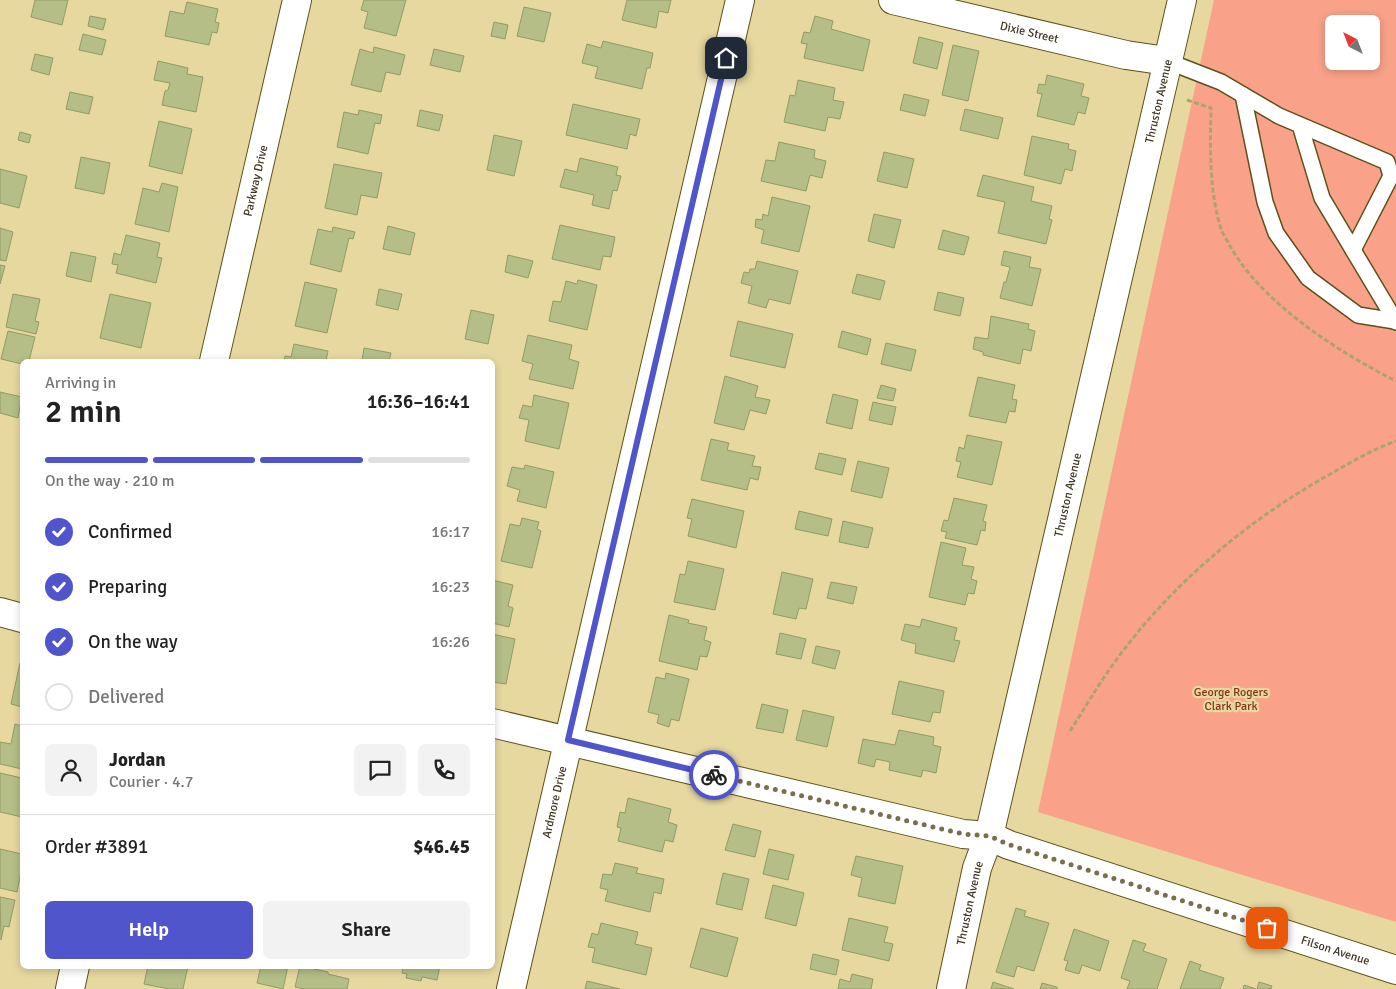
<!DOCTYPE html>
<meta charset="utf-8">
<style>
body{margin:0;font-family:Signika,sans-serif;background:#f2f2f2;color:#222;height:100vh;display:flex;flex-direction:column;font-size:19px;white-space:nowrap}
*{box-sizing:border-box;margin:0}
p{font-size:16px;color:#767676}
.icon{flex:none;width:28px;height:28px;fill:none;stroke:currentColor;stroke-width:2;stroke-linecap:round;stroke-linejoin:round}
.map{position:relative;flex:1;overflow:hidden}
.panel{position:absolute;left:20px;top:359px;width:475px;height:610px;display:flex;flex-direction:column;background:#fff;border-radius:8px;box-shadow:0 2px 8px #0003}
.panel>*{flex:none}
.needle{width:32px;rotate:318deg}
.buttons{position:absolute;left:1325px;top:15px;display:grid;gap:10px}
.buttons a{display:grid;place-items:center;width:55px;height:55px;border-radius:8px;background:#fff;box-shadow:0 2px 8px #0003;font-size:25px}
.pin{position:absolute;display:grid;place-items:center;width:42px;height:42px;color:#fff;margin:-21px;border-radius:10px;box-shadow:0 2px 8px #0006}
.courier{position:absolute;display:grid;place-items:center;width:50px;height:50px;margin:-25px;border:4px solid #5155cc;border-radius:50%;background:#fff;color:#222;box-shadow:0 1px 6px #0007}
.headline em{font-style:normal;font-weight:600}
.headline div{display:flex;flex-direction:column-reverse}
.headline{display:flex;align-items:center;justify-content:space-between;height:85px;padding:0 25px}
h1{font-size:32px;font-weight:600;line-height:38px}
.bar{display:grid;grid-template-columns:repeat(4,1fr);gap:8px 5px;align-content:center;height:60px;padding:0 25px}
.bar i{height:6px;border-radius:4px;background:#e0e0e0}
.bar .selected{background:#5155cc}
.bar p{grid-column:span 4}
.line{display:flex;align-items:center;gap:12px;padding:0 25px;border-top:1px solid #e0e0e0}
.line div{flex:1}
.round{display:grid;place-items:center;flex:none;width:52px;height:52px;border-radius:8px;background:#f2f2f2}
ol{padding:0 25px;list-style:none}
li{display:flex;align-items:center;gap:15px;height:55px}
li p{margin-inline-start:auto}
li .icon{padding:5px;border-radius:50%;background:#5155cc;color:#fff;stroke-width:4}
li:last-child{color:#767676}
li i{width:28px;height:28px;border:2px solid #e0e0e0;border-radius:50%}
.action{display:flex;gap:10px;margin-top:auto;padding:10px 25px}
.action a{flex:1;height:58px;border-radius:8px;background:#5155cc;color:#fff;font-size:20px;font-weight:600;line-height:58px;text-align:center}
.action a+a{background:#f2f2f2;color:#222}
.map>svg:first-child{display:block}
.green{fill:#f9a189;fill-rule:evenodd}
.building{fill:#b4be86;stroke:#929b65}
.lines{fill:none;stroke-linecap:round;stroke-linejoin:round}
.lane-casing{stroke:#5d5018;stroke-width:18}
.street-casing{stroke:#5d5018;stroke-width:30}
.path{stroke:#aea275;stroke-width:3;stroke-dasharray:5 2.5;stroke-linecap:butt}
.lane{stroke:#fff;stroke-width:15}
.street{stroke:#fff;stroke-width:28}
.done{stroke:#786f4c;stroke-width:5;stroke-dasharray:0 9}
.route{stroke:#5155cc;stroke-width:6}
.labels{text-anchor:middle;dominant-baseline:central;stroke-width:4.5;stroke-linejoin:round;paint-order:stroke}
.street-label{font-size:12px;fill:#3d3720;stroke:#e6d89f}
.park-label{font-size:12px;fill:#82331c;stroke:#e6d89f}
</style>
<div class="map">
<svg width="1396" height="989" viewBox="0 0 1396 989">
<rect width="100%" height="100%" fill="#e6d89f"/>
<path class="green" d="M1214,0h182v922l-358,-110zM1334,24h37v37h-37z"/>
<g class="building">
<polygon points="35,0 68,0 62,25 31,17"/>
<polygon points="364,0 406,0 396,36 364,28 368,12 361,10"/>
<polygon points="627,0 671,0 668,13 659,11 656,28 622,20"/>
<polygon points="187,2 218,9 215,22 219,23 217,33 212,32 209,45 165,36 170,11 184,14"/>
<polygon points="524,7 551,13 544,42 517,36"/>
<polygon points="90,16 106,19 103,30 88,26"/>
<polygon points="815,16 833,21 831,29 870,40 863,71 804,58 807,44 801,43 804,32 810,33"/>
<polygon points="494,22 508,25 505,39 491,36"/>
<polygon points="83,34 106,40 102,55 79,50"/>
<polygon points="919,37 943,43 937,69 913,63"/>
<polygon points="603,41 653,53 650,68 647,68 642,89 595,78 598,67 582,63 587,44 601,48"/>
<polygon points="953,45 979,51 968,101 942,95"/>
<polygon points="374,47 405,55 400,75 386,72 381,92 351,85 360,49 373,53"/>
<polygon points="434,49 464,56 460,72 430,65"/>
<polygon points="35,54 53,58 49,75 31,70"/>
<polygon points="158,61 188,68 187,74 203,77 196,112 162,105 165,91 168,90 170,83 154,80"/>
<polygon points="1047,75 1084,84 1081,96 1089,98 1085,114 1078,112 1074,125 1037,116 1042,94 1037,93 1039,84 1045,85"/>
<polygon points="798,80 835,88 833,100 844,102 840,119 828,117 825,131 784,122 790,95 795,96"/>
<polygon points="70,92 93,97 89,114 66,109"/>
<polygon points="904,94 929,100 925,116 900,110"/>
<polygon points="573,104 640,119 636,136 630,134 627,149 566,135"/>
<polygon points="965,109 1003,118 998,139 960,130"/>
<polygon points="359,110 382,115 380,124 375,123 368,154 337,147 344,112 358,115"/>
<polygon points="420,110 443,115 439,131 417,126"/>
<polygon points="159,121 192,129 182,174 149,166"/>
<polygon points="20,132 31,135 29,143 18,140"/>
<polygon points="494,135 522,141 514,176 487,170"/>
<polygon points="1032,136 1069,144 1068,149 1076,151 1072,171 1065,169 1061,184 1024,175"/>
<polygon points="779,142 815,150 814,158 826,161 822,178 810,175 806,191 761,181 766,160 775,161"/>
<polygon points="884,152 914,159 907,188 877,181"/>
<polygon points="81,157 110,163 104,194 75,188"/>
<polygon points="580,158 618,167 616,175 621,176 617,191 613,190 609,209 592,205 594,195 560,187 565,169 577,172"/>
<polygon points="334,164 382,173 377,198 361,195 357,215 325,208"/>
<polygon points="0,169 27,176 19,208 0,203"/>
<polygon points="983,175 1034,187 1031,201 1052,206 1049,219 1052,220 1046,244 998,233 1005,202 977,196"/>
<polygon points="162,183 178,187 169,232 135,224 143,188 159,192"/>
<polygon points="772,197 810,206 799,252 761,243 764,230 755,227 756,219 762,220 763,214 768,216"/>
<polygon points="874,214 901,220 894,248 868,241"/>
<polygon points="560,225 615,237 611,257 603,256 600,270 552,259"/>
<polygon points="388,226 415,233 410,255 383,249"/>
<polygon points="333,227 355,232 353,239 349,238 341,272 310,264 318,229 332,232"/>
<polygon points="0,228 13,232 6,261 0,260"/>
<polygon points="943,230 969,237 964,255 938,249"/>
<polygon points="126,235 160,243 157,257 162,258 156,283 116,273 118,265 112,264 114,253 121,255"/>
<polygon points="1004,251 1031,257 1029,267 1041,269 1032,306 1000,298 1004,282 1006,282 1010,267 1001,265"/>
<polygon points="71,252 96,257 91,282 66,276"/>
<polygon points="508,255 533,261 528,278 505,272"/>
<polygon points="757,261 798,271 790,304 769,299 766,308 748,303 752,286 741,283 744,272 749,273 750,269 755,269"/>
<polygon points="0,265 5,266 0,284"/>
<polygon points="857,274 885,281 880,300 852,293"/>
<polygon points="578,280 597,285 587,330 549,321 553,301 561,302 566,281 577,284"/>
<polygon points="305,282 337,289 327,333 295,326"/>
<polygon points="379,289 402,294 398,310 376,305"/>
<polygon points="938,292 964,298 960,316 934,310"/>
<polygon points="13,294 40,299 35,321 39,322 36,334 6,327"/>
<polygon points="110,294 151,303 141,348 100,338"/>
<polygon points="471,310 494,315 488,344 465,339"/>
<polygon points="991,316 1029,324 1028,329 1035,331 1031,351 1023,349 1020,364 983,355 983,352 973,349 975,337 988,339"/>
<polygon points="738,321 793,334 785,368 730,356"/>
<polygon points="8,331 35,337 29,361 22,361 22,364 1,359"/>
<polygon points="842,331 871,339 867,355 838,347"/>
<polygon points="528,335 572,345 569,359 579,362 573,389 529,379 533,364 522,361"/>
<polygon points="886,343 916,350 911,371 881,364"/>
<polygon points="294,344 328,351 326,361 284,361 285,356 291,357"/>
<polygon points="364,348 391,353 389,361 362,361"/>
<polygon points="725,376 758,386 755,397 770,400 766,414 750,410 744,430 714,423"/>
<polygon points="978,377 1015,385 1012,399 1017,400 1015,412 1009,411 1006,423 969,416"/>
<polygon points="881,385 896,389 893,401 877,398"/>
<polygon points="0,392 22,397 18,418 0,413"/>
<polygon points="833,394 858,400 852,429 826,423"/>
<polygon points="534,395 569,403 559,449 525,441 529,420 519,418 523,405 532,407"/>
<polygon points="873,402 896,407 892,425 869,420"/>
<polygon points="967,435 1002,442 992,485 957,477 961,462 956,461 959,447 964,449"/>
<polygon points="711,439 729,443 727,450 755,456 752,466 761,467 758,480 750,478 747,490 701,480"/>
<polygon points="819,453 846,459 842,475 815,469"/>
<polygon points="858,461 889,468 882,498 851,491"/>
<polygon points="525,465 554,472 546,508 517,501 520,490 507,486 512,467 524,469"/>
<polygon points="954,498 987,505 983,521 986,522 985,531 981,530 977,545 945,538 947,532 941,531 944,520 948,521"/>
<polygon points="692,499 744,511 736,548 688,536 692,519 687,518"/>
<polygon points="799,511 832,519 828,536 795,529"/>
<polygon points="522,518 539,522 537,529 541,531 532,568 501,561 510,524 520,526"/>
<polygon points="843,521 873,528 868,548 839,542"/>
<polygon points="941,542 966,548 962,565 974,567 971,579 977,581 974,594 968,593 965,605 929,597"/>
<polygon points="688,561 724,569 715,610 674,602 680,574 685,575"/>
<polygon points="782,572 813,579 806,609 799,608 796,619 773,614"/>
<polygon points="492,580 513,585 508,606 513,608 509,627 492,623"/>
<polygon points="831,582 857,587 853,604 827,598"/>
<polygon points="669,615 689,620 688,623 707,627 704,640 711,642 707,657 700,656 697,670 659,661"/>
<polygon points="922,619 957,628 954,640 960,641 954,662 915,653 916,644 901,640 905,624 920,627"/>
<polygon points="780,633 806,639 801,659 776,654"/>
<polygon points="492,634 515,639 506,684 492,682"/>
<polygon points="816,646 840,651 835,669 812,663"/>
<polygon points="20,663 22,664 22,707 11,704"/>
<polygon points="666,673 689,679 679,721 671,719 669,727 657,723 659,715 648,712 656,677 665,679"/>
<polygon points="899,681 944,691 940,713 933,712 930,722 892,714"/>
<polygon points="762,704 788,710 783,733 756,728"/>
<polygon points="803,710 834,717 827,747 796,740"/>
<polygon points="15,724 22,726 22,769 0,764 0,742 11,744"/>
<polygon points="899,730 934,737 933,745 941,747 936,773 923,770 921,777 889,770 890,762 876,759 874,767 858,763 863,739 895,745"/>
<polygon points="0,773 22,778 22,817 0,812"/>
<polygon points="628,798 671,809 668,822 677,825 673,842 665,840 662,852 618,841 621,828 617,827 620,812 625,813"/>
<polygon points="733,824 761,831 755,857 725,850"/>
<polygon points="0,849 22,854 22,867 17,892 0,888"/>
<polygon points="769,849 794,855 788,880 763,874"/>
<polygon points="856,856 903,866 895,904 858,896 862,878 851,875"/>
<polygon points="615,863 638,868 636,873 664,879 661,894 654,892 650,912 605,901 608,890 600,888 603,874 612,875"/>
<polygon points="723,873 749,879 742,910 716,904"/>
<polygon points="773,885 804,893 796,926 765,918"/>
<polygon points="0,897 15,900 9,927 4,926 1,940"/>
<polygon points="1016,908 1026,911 1024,916 1049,923 1034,971 1017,966 1014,977 996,972"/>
<polygon points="849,918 888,927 884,942 893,944 889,961 842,950"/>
<polygon points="601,923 638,932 635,944 652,948 646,975 592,962 595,948 588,947 592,933 598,935"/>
<polygon points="701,928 738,938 727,977 690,967"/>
<polygon points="1074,929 1109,941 1100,971 1082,965 1079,974 1065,970 1068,961 1064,960"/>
<polygon points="1133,940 1146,944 1143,951 1167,959 1157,989 1127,989 1130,981 1121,978"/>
<polygon points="813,954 839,960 836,975 810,969"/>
<polygon points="1190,961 1201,965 1199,970 1224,978 1220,989 1180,989"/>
<polygon points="148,966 188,966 183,989 169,989 144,984"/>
<polygon points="261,966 288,966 283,989 257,983"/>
<polygon points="300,966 328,972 328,974 349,979 347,989 304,989 295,987"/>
<polygon points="403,966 407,967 440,966 437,980 422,977 421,981 406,978 407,974 402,973"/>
<polygon points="852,974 873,979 871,989 838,989 840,979 850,982"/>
<polygon points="587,981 620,989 585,989"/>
<polygon points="993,982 1014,989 991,989"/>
<polygon points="1259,982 1272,986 1271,989 1257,989"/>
<polygon points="1042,983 1057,987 1057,989 1040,989"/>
<polygon points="1244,985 1256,989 1243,989"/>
</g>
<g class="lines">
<g class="lane-casing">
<g id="lane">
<polyline points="1167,61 1221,82 1279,116 1387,162 1391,176 1353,250 1322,198 1300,125"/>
<polyline points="1243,95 1265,202 1276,233 1308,278 1358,315 1395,321"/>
<polyline points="1353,250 1396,322"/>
</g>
</g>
<g class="street-casing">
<g id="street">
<path id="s1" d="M893,0l233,55 41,6"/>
<path id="s2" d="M214,361l83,-361"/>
<polyline points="0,612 22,618"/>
<path id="s3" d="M492,723l471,111 26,2 20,9 387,125"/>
<polyline points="70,989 75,966"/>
<path id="s4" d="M511,989l229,-989"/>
<path id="s5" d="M951,989l26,-121 12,-32 193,-836"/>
</g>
</g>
<g class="path">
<path d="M1187,100l24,8c-1,40 -2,82 10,121 2,5 6,11 9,17 32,57 108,106 166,135"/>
<path d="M1070,731c13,-20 25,-41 39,-61 55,-79 133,-146 216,-193 23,-13 46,-27 71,-36"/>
</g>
<use href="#lane" class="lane"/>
<use href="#street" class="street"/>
</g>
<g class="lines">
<polyline class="done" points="714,775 963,834 989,836 1010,845 1267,928"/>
<polyline class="route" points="714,775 568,740 726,58"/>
</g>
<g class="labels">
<g class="street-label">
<text stroke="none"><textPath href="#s1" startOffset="140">Dixie Street</textPath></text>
<text stroke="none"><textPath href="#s5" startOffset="912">Thruston Avenue</textPath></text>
<text stroke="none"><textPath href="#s2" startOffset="185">Parkway Drive</textPath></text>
<text stroke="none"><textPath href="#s5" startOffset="508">Thruston Avenue</textPath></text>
<text stroke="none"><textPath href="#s4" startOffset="192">Ardmore Drive</textPath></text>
<text stroke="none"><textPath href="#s5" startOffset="88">Thruston Avenue</textPath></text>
<text stroke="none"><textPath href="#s3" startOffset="875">Filson Avenue</textPath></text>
</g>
<g class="park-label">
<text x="1231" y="692">George Rogers<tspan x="1231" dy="14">Clark Park</tspan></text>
</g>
</g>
</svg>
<div class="buttons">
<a><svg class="needle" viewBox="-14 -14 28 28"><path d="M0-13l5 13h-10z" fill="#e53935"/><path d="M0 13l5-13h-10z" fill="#767676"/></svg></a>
</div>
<div class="pin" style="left:1267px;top:928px;background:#ea580c"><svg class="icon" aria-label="bag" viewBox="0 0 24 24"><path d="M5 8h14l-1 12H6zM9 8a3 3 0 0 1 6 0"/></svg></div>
<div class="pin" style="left:726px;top:58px;background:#1f2937"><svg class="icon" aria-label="home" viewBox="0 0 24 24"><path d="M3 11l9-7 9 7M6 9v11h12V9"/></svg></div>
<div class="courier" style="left:714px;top:775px"><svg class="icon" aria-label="bike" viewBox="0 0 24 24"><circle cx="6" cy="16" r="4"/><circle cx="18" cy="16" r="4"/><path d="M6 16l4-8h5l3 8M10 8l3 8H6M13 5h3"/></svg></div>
<section class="panel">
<div class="headline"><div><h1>2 min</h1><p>Arriving in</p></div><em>16:36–16:41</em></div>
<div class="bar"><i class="selected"></i><i class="selected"></i><i class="selected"></i><i></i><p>On the way · 210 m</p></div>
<ol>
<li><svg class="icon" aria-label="check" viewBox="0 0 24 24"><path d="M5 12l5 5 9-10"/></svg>Confirmed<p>16:17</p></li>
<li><svg class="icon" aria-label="check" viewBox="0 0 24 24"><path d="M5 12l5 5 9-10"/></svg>Preparing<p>16:23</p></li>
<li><svg class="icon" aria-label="check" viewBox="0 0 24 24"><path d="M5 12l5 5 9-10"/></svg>On the way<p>16:26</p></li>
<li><i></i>Delivered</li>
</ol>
<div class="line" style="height:90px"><a class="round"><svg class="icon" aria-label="person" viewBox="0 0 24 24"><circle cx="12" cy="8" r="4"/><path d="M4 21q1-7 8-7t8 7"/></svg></a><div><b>Jordan</b><p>Courier · 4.7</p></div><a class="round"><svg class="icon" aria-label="chat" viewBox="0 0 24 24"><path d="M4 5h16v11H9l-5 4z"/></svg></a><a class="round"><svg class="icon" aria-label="phone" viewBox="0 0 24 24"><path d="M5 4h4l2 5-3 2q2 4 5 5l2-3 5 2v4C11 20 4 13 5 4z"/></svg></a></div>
<div class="line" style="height:65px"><div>Order #3891</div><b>$46.45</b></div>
<div class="action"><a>Help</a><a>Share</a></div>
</section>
</div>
